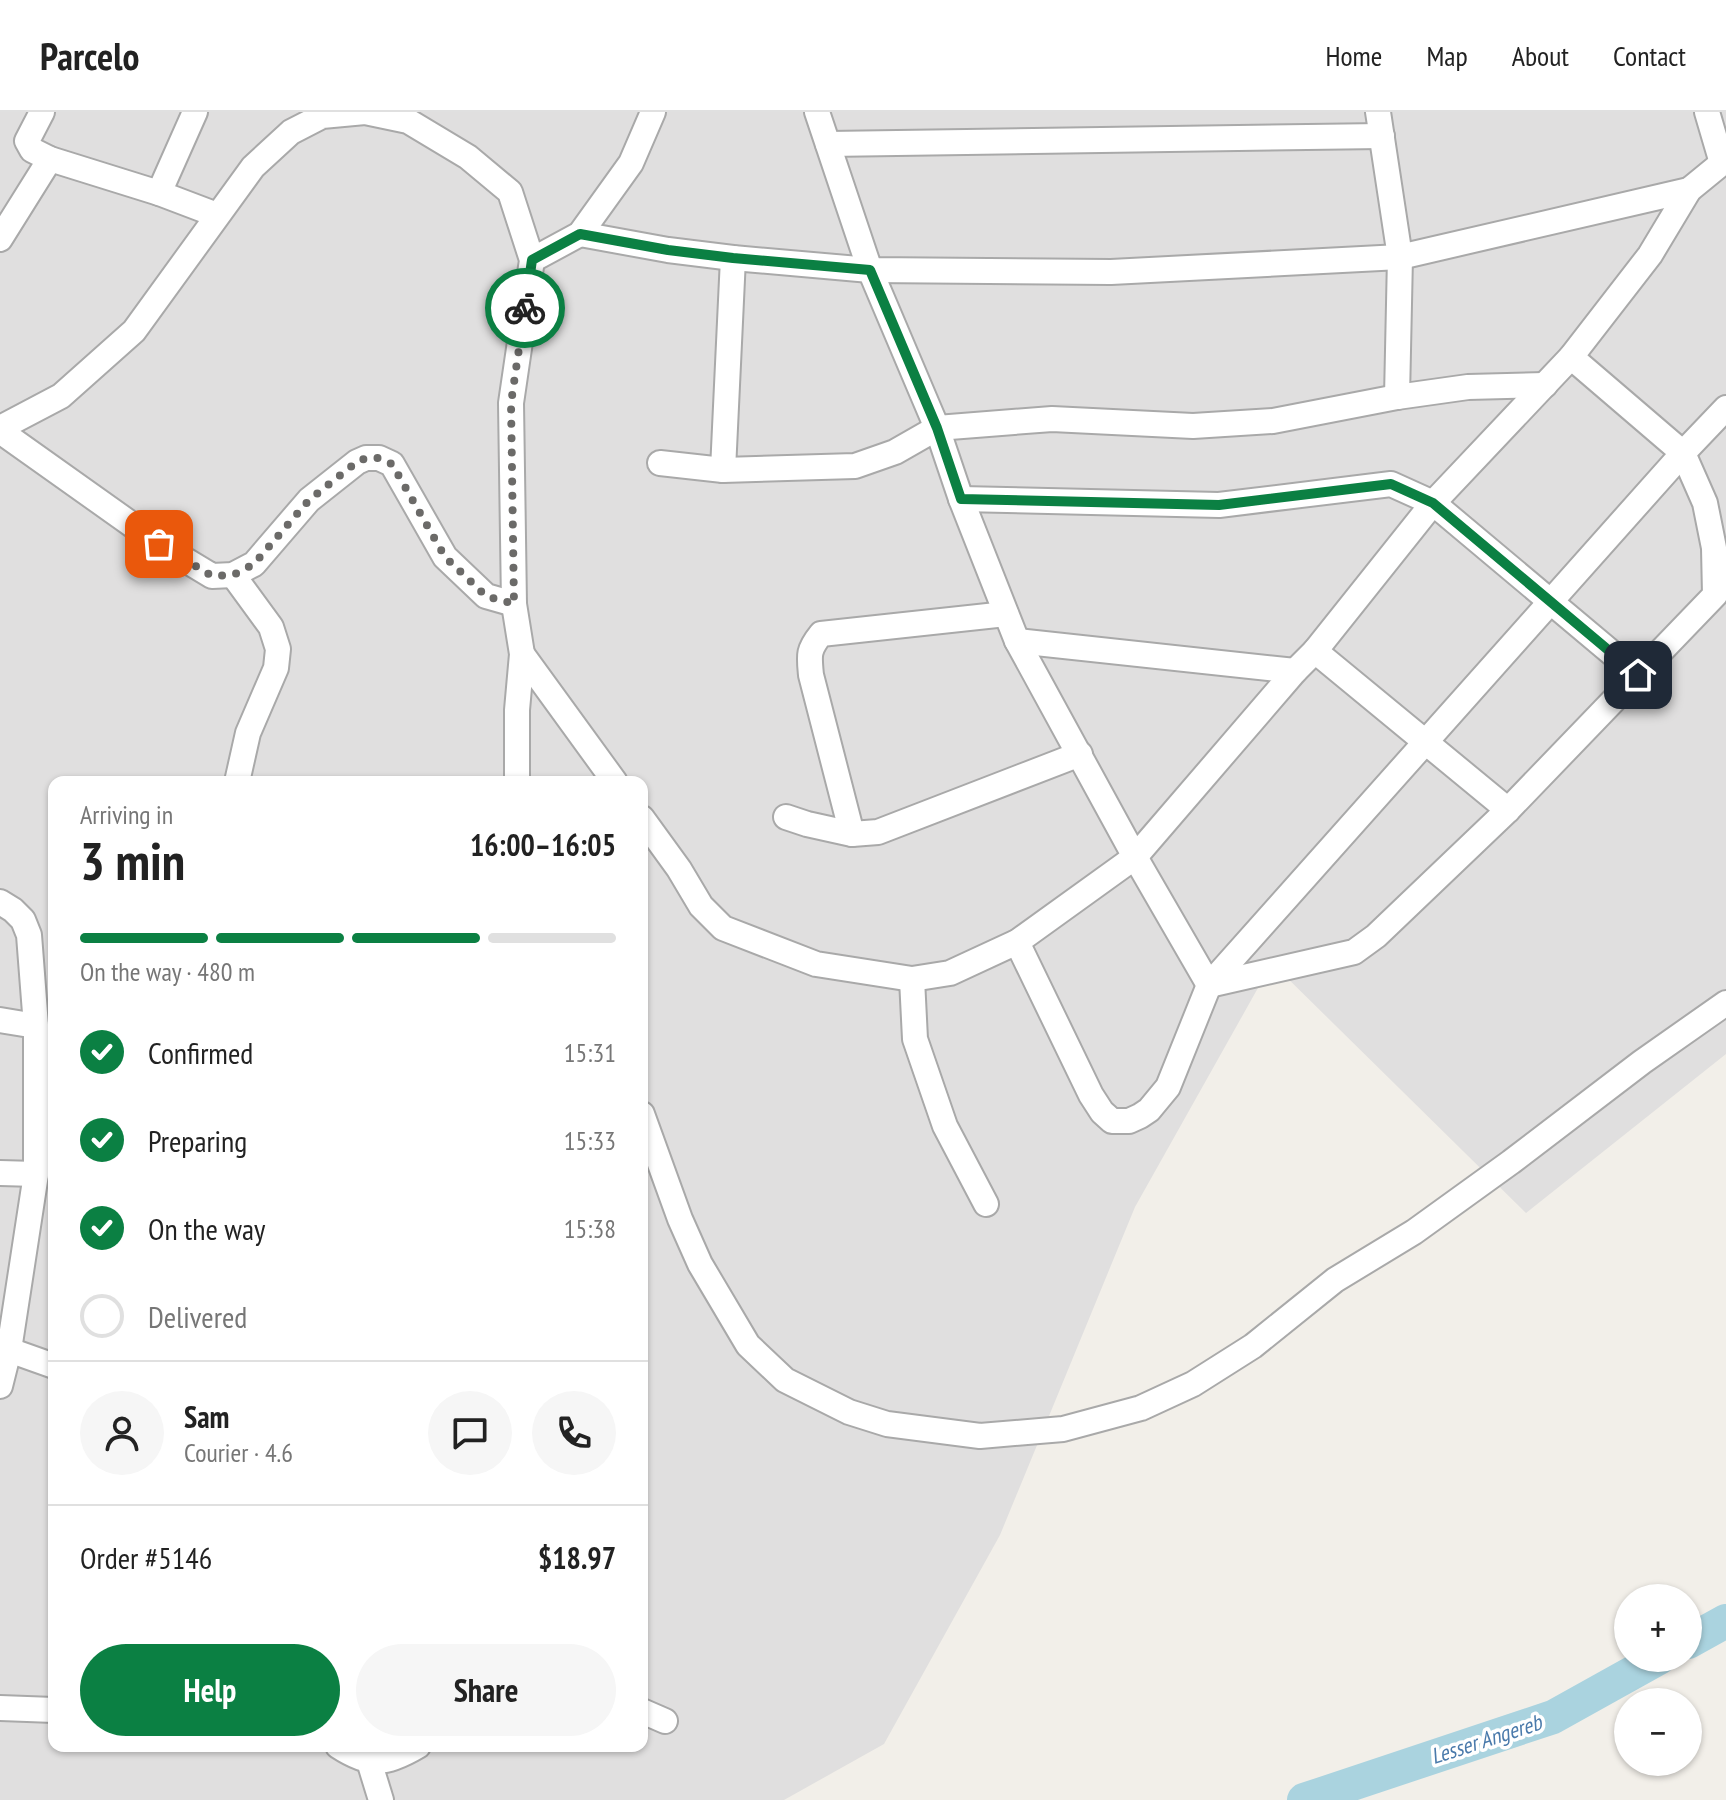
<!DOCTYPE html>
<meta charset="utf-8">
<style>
body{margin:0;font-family:"PT Sans Narrow",sans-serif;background:#f6f6f6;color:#222;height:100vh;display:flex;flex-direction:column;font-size:30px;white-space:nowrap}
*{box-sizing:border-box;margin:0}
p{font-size:26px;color:#767676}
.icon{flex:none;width:44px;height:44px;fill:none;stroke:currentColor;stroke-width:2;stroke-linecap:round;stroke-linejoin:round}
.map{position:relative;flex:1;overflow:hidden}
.panel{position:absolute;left:48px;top:664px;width:600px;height:976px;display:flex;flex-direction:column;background:#fff;border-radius:16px;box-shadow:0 2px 6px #0004}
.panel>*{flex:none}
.controls{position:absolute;left:1614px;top:1472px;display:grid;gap:16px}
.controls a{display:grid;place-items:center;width:88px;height:88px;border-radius:50%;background:#fff;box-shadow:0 2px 6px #0004;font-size:40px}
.pin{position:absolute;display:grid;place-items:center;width:68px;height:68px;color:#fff;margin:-34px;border-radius:16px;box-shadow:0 4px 12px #0006}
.courier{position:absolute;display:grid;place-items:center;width:80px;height:80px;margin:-40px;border:6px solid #0b8043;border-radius:50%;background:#fff;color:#222;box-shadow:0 2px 10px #0007}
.overview em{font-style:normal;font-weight:600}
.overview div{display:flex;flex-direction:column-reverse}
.overview{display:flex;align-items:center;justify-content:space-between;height:136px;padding:0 32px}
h1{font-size:52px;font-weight:600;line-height:60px}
.bar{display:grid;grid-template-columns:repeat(4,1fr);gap:12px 8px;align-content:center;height:96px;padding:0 32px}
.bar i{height:10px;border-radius:6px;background:#e0e0e0}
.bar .active{background:#0b8043}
.bar p{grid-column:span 4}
.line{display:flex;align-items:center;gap:20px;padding:0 32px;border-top:2px solid #e0e0e0}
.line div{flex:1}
.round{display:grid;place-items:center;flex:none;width:84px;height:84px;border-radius:42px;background:#f6f6f6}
ol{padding:0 32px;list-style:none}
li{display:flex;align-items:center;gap:24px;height:88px}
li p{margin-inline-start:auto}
li .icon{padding:8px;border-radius:50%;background:#0b8043;color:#fff;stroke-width:4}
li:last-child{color:#767676}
li i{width:44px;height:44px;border:4px solid #e0e0e0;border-radius:50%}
.cta{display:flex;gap:16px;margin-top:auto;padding:16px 32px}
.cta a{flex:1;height:92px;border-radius:48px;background:#0b8043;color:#fff;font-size:32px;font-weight:600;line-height:92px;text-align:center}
.cta a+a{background:#f6f6f6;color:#222}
header{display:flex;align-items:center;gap:48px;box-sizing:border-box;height:112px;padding:0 40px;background:#fff;border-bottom:2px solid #e0e0e0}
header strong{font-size:38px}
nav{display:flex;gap:44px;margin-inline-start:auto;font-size:28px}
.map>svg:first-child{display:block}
.residential{fill:#e0dfdf;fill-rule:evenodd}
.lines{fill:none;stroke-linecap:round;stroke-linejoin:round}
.river{stroke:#aad3df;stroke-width:34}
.minor-casing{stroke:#a9a9a9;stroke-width:28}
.minor{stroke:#fff;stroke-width:24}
.done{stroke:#6b6a68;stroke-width:8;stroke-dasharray:0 14.4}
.route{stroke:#0b8043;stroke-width:10}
.labels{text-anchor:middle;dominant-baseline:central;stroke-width:7;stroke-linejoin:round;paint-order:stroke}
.water-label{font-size:22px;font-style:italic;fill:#4a7aab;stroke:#fff}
</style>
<header>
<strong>Parcelo</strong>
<nav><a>Home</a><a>Map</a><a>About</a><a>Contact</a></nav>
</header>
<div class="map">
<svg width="1726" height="1688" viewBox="0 0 1726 1688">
<rect width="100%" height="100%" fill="#f2efe9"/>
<path class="residential" d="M0,0h1726v942l-200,159 -254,-250 -137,244 -135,328 -116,209 -100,56h-784zM54,670h588v964h-588z"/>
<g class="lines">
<g class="river">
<polyline points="1688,1530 1726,1509"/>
<polyline points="1304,1688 1553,1605 1659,1546"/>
</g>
<g class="minor-casing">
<g id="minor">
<polyline points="42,0 27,29 32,38 50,47 159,81 217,103"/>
<polyline points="817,0 870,158 937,316 961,387 1017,529 1135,745 1209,873"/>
<polyline points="1378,0 1400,145 1397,285"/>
<polyline points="1707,0 1722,51"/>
<polyline points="828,32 1382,24"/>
<polyline points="159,81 195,0"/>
<polyline points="580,122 668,138 733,146 870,158 1111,160 1400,145 1689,78"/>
<polyline points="0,127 50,47"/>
<polyline points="532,148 580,122 631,51 653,0"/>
<polyline points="0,316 61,284 134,219 253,55 291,20 322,4 365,0 408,9 468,45 510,80 532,148 511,291 514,492 522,542 517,598 517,670"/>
<polyline points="0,319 159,432 212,464 233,463 254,452 309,388 357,350 366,346 379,346 392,352 445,445 486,484 514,492"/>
<polyline points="660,351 723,358 855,354 895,340 937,316 1052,307 1193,314 1273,309 1397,285 1468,275 1545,273"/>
<polyline points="723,358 733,146"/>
<polyline points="961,387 1219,393 1391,372 1433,391 1638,563"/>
<polyline points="233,463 271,515 278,537 276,556 248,621 237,670"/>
<polyline points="1017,529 1295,559"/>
<polyline points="1315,539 1508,698"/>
<polyline points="522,542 615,670"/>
<polyline points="786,705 807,712 852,722 878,720 1080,642"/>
<polyline points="642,706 679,757 701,794 723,816 816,852 912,867 950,861 1017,830 1135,745 1295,559 1315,539 1433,391 1571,245 1650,143 1689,78 1722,51 1726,50"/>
<path d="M852,722l-41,-159c-2,-20 -3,-25 10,-41l185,-20"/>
<polyline points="0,790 13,798 23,808 29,823 36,914 36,1062 9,1238 0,1274"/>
<polyline points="1017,830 1091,983 1102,1000 1112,1009 1129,1009 1140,1004 1149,998 1168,975 1209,873 1683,341 1726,296"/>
<polyline points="912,867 915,927 945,1014 986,1092"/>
<polyline points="1209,873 1354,840 1376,824 1508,698 1715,483 1714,436 1705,391 1683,341 1571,245"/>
<polyline points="0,908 36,914"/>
<polyline points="642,1002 680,1107 700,1152 748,1233 785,1268 849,1300 887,1312 980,1324 1063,1317 1141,1296 1193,1272 1253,1234 1335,1168 1414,1120 1511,1050 1642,950 1726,891"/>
<polyline points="0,1061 36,1062"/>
<polyline points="0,1238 9,1238 54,1254"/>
<polyline points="0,1596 54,1598"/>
<polyline points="642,1599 665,1609"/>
<path d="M338,1634c32,21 48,19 80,0"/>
<polyline points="369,1649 381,1688"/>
</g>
</g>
<use href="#minor" class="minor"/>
</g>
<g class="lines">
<polyline class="done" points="159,432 212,464 233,463 254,452 309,388 357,350 366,346 379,346 392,352 445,445 486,484 514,492 511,291 525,196"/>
<polyline class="route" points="525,196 532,148 580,122 668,138 733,146 870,158 937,316 961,387 1219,393 1391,372 1433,391 1638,563"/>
</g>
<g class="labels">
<g class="water-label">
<text transform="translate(1486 1627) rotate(-18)">Lesser Angereb</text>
</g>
</g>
</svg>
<div class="controls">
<a>+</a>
<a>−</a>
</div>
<div class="pin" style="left:159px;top:432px;background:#ea580c"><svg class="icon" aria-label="bag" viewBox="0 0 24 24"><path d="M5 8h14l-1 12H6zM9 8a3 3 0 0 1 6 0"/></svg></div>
<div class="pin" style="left:1638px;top:563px;background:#1f2937"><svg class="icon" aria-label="home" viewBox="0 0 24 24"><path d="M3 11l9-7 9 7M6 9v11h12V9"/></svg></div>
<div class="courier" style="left:525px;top:196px"><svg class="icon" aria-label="bike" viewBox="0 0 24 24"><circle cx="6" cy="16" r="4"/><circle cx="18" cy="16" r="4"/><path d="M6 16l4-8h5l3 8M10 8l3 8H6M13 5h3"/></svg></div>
<section class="panel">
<div class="overview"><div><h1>3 min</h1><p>Arriving in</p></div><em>16:00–16:05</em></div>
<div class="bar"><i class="active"></i><i class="active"></i><i class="active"></i><i></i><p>On the way · 480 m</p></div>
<ol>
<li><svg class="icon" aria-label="check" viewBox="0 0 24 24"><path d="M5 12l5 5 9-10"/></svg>Confirmed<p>15:31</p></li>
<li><svg class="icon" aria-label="check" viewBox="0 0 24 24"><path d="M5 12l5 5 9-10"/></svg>Preparing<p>15:33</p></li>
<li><svg class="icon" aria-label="check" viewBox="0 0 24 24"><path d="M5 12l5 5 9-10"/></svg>On the way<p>15:38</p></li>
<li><i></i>Delivered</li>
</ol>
<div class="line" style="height:144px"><a class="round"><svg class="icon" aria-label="person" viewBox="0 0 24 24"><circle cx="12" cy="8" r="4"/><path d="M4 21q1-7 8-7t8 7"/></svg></a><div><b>Sam</b><p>Courier · 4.6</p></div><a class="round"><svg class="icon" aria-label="chat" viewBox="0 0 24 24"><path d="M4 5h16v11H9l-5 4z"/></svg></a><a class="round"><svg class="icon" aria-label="phone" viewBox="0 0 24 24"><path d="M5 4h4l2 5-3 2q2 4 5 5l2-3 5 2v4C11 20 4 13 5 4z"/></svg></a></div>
<div class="line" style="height:104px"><div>Order #5146</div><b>$18.97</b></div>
<div class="cta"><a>Help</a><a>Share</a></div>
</section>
</div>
